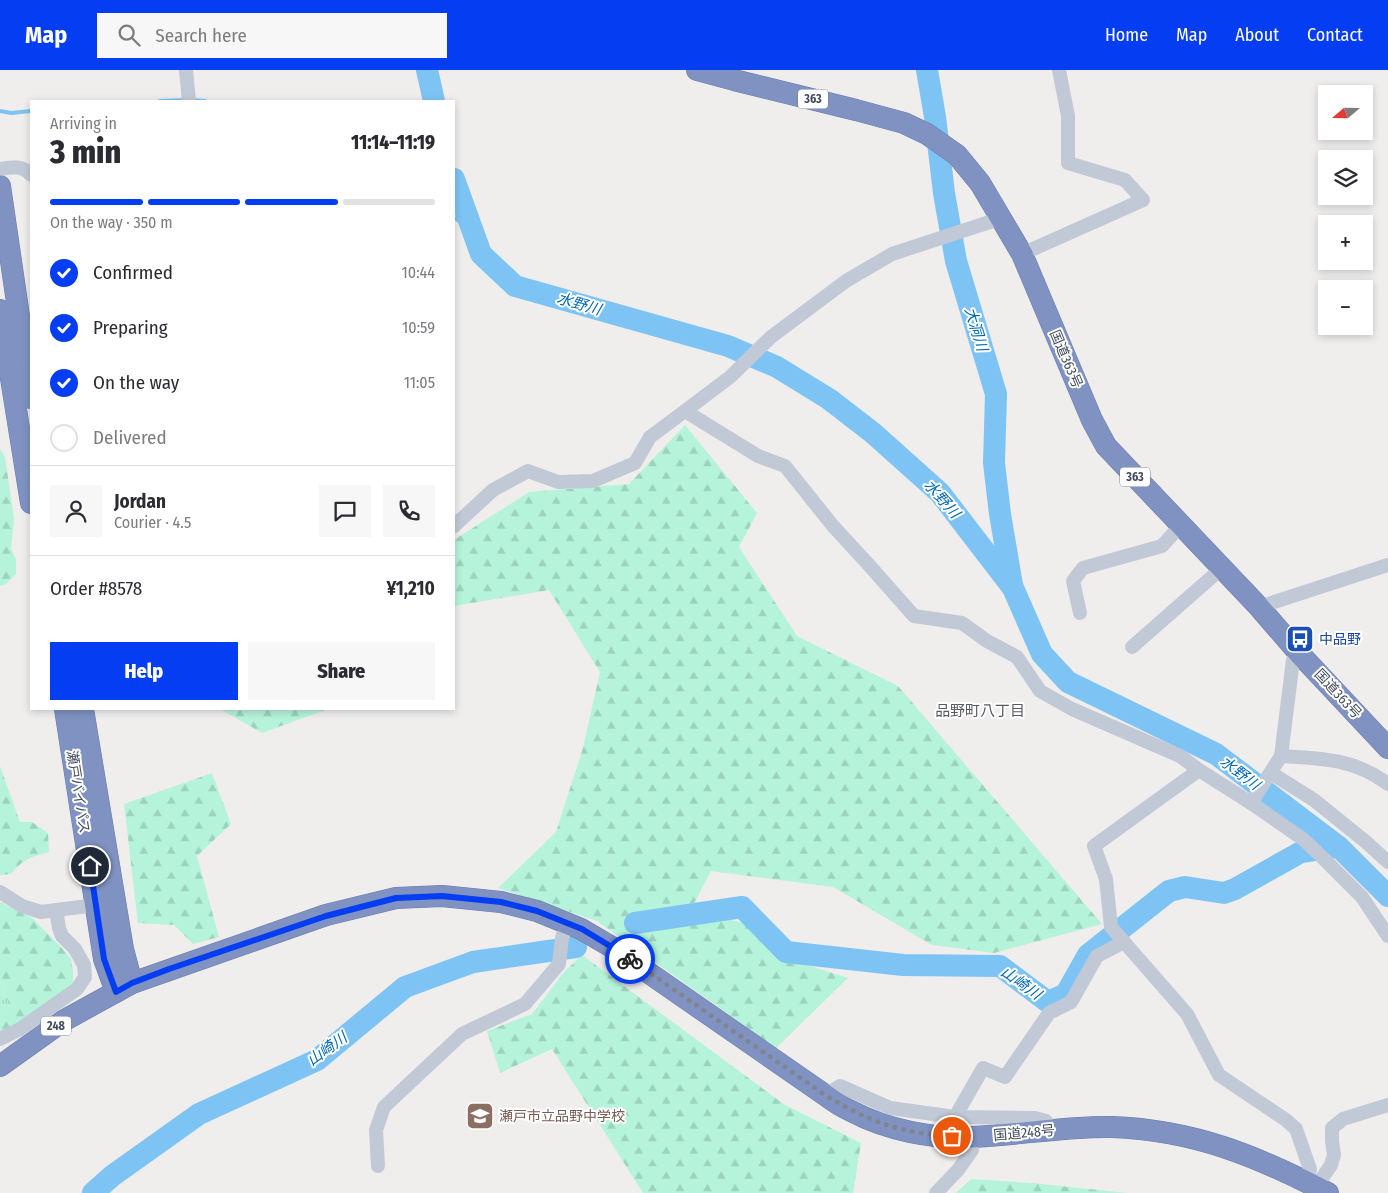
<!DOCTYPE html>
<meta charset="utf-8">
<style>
body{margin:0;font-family:"Fira Sans Condensed","Noto Sans JP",sans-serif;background:#f7f7f7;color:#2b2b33;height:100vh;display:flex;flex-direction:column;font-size:19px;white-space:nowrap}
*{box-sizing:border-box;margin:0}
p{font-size:16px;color:#7c7c81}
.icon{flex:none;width:28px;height:28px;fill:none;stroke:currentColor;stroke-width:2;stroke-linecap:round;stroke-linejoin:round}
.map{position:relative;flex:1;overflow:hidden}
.side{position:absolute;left:30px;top:30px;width:425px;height:610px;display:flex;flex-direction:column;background:#fff;border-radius:0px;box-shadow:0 2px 8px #0003}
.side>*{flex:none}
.needle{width:32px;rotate:250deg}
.controls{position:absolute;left:1318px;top:15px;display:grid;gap:10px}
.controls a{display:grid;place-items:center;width:55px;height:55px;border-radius:0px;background:#fff;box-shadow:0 2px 8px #0003;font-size:25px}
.pin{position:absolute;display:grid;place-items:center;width:42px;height:42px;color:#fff;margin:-21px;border:2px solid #fff;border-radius:50%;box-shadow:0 1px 5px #0007}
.courier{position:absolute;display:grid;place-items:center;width:50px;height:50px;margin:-25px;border:4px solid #053df2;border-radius:50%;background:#fff;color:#222;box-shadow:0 1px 6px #0007}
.head em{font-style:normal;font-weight:800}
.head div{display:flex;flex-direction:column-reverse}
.head{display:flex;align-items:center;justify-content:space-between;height:85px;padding:0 20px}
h1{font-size:32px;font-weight:800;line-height:38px}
.bar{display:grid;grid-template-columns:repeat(4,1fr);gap:8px 5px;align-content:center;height:60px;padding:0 20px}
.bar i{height:6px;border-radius:4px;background:#e1e1e2}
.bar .current{background:#053df2}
.bar p{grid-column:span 4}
.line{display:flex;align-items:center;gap:12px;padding:0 20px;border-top:1px solid #e1e1e2}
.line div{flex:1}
.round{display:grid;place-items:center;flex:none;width:52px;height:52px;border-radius:0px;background:#f7f7f7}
ol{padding:0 20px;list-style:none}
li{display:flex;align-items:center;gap:15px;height:55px}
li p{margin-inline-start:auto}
li .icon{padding:5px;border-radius:50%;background:#053df2;color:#fff;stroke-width:4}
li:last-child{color:#7c7c81}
li i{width:28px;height:28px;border:2px solid #e1e1e2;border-radius:50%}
.button{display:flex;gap:10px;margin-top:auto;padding:10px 20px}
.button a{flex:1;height:58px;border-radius:0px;background:#053df2;color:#fff;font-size:20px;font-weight:800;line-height:58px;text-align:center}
.button a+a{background:#f7f7f7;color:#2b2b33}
header{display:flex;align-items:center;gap:30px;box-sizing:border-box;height:70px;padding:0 25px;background:#053df2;color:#fff}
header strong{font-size:24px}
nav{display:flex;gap:28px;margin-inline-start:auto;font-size:18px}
.search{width:350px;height:45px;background:#f7f7f7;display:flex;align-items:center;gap:12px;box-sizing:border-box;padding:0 18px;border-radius:0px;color:#7c7c81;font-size:19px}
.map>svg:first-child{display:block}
.grass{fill:url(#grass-tufts)}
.forest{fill:url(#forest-firs)}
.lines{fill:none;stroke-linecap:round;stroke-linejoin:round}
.stream{stroke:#7dc4f5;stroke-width:4}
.river{stroke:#7dc4f5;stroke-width:22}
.highway-casing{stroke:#6a7dae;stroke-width:22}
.minor{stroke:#c2c9d6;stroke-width:14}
.highway{stroke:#7f92c2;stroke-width:21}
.done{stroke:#80848f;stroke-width:5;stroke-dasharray:0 9}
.route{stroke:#053df2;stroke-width:6}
.labels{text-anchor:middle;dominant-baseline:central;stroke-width:4;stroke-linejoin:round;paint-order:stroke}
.shield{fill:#fff;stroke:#7b828e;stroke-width:1}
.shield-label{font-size:12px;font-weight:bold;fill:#434c5d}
.street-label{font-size:14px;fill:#434c5d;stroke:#fff}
.transit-label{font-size:14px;fill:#164399;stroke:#fff;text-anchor:start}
.education-label{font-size:14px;fill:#785e54;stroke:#fff;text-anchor:start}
.water-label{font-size:15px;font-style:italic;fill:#0069b3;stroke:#fff}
.neighbourhood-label{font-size:15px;fill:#595b63;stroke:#fff}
</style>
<header>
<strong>Map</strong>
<div class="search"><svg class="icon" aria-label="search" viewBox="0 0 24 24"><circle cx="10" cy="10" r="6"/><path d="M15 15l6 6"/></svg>Search here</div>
<nav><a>Home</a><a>Map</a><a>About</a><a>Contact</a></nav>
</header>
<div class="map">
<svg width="1388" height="1123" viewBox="0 0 1388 1123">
<defs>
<pattern id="grass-tufts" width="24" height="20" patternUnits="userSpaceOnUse" patternTransform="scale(1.25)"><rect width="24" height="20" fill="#b5f4da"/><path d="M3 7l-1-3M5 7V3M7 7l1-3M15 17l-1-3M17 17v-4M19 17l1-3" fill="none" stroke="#9dd3be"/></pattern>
<pattern id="forest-firs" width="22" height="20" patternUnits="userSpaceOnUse" patternTransform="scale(1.25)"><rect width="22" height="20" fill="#b5f4da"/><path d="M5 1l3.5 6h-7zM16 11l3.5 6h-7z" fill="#9dd3be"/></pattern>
</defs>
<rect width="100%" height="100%" fill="#f0eded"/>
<polygon class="grass" points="0,910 5,920 9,936 0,943"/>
<g class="forest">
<polygon points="685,355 757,443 739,477 797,566 898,616 1102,854 994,883 932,875 833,817 711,801 689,843 747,853 788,889 848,908 776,978 597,851 498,818 556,762 583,678 600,602 549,520 454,536 454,470 529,422 629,414"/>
<polygon points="0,379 5,387 14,448 11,479 16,489 16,504 6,514 0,516"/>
<polygon points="220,639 328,639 262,663"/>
<path d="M0,696l20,56h12l16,11 1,19c-18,5 -26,7 -38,22l-11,1z"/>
<polygon points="212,703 231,754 197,786 219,867 193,874 174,855 138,853 124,734"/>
<polygon points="0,832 32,848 61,877 71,889 73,901 73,915 0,965 0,943 9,936 5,920 0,910"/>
<polygon points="582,885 785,1035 861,1073 853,1123 643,1123 552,979 500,1003 487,961 532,944 565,901"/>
<polygon points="971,1109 1032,1113 1127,1123 956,1123"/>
</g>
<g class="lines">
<g class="stream">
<polyline points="192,30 205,31"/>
<polyline points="160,31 185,30"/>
<polyline points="0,41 11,43 31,41"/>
<polyline points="454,148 471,157"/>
</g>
<g class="river">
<polyline points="427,0 434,31"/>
<polyline points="927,0 935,47 944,123 956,191 996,324 994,393 1000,444 1012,515"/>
<polyline points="454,109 481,184 515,216 728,276 777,297 829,329 873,363 940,423 1013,518 1042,584 1068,612 1216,684 1339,777 1388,826"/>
<polyline points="635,853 742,837 786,882 903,895 1000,896 1048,932 1066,924 1088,885 1169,821 1185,817 1224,823 1235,819 1301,782 1335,777"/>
<polyline points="93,1123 112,1106 199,1044 317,990 405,917 473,892 576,877"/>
</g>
<g class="highway-casing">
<g id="highway">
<polyline points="697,0 734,10 856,40 904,53 927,64 957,85 980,113 1022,184 1092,350 1106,376 1259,537 1297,581 1388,678"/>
<polyline points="0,116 31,328"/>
<polyline points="0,240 31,433"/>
<polyline points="65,639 104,889 116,922"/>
<polyline points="83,639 123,879 132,913"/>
<path d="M0,996l63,-45 69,-38 194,-68 70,-17 46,-2 59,6 36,9 44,18 29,17 215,149c8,6 17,12 26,16 36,19 81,28 121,26 47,-2 94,-11 140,-10 82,3 145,29 216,66"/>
</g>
</g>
<g class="minor">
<polyline points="186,0 189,31"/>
<path d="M0,99c12,-2 23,-4 31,6"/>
<polyline points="1002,148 892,184 846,211 771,267 730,307 685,341 758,386 785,396 833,456 868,494 914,546 962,553 987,571 1017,587 1040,621 1072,639 1180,686 1199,700 1251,733 1303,769 1322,787 1362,827 1388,866"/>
<polyline points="1022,184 1143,130 1125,110 1068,93 1068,46 1059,0"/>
<polyline points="454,456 493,420 528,401 558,412 593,411 635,393 650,367 685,341"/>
<polyline points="1259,537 1388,495"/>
<polyline points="1080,543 1073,511 1083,498 1162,476 1181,455"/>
<polyline points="1132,577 1222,498"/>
<path d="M1281,686c40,2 74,3 107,28"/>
<polyline points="1199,700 1094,776 1106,809 1111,857 1187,944 1219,1005 1286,1050 1296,1059 1310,1099 1306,1111"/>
<polyline points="1271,703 1314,730 1366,772 1388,792"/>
<polyline points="1251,733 1281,686 1293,590 1297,581"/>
<polyline points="0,822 22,836 41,842 96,835"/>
<polyline points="0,969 20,959 77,919 85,907 84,895 75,879 62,866 59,858 56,840"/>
<polyline points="825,1025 840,1016 890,1038 955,1047 1035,1048 1046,1051 1050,1061"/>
<polyline points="955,1047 983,998 1005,1007 1049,943 1071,932 1097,886 1124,872"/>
<polyline points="378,1096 376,1060 384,1037 462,964 525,934 559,894 562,868 566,853"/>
<polyline points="1316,1117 1331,1095 1334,1085 1332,1071 1332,1058 1343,1049 1388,1035"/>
<polyline points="936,1123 958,1100 972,1080 971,1067"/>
</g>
<use href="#highway" class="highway"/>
</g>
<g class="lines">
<path class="done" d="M630,889l195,136c42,26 78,39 127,41"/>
<polyline class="route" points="90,796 104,889 116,922 132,913 169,899 326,846 396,828 442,826 501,832 537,841 582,859 610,876 630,889"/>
</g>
<defs>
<g id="bus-square" transform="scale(1.4375)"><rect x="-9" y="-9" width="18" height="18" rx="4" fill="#1a4fb4" stroke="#fff"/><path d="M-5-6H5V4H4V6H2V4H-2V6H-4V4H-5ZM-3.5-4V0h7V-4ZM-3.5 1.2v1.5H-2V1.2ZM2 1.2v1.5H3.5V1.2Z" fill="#fff"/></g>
<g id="school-square" transform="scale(1.4375)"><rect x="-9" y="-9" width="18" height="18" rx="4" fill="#8d6e63" stroke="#fff"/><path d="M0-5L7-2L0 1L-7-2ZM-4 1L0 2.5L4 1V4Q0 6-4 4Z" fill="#fff"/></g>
</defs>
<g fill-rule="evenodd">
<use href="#bus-square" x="1300" y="569"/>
<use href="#school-square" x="480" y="1046"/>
</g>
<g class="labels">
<g class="shield">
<rect x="798" y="19.5" width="30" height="19" rx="4"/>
<rect x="1120" y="397.5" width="30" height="19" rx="4"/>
<rect x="41" y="946.5" width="30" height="19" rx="4"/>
</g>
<g class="shield-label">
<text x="813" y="29">363</text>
<text x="1135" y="407">363</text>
<text x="56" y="956">248</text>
</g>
<g class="street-label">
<text transform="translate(1066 289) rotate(67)">国道363号</text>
<text transform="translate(1338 624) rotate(47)">国道363号</text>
<text transform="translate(78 722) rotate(81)">瀬戸バイパス</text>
<text transform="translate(1024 1063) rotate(-5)">国道248号</text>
</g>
<g class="transit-label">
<text x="1319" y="569">中品野</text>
</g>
<g class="education-label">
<text x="499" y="1046">瀬戸市立品野中学校</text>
</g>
<g class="water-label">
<text transform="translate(579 234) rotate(16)">水野川</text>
<text transform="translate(976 259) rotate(73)">大洞川</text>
<text transform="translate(942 429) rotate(48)">水野川</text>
<text transform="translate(1240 703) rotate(37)">水野川</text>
<text transform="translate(1021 913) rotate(35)">山崎川</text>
<text transform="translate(327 979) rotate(-36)">山崎川</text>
</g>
<g class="neighbourhood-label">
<text x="980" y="641">品野町八丁目</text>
</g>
</g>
</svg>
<div class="controls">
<a><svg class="needle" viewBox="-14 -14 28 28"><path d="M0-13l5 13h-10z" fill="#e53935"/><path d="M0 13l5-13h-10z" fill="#7c7c81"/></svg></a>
<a><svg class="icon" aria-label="layers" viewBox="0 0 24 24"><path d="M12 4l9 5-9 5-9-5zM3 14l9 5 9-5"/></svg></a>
<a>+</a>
<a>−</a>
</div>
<div class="pin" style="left:952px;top:1066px;background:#ea580c"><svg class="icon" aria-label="bag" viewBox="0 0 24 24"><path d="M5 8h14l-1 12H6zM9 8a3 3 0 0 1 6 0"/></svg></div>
<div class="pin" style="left:90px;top:796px;background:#1f2937"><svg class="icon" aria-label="home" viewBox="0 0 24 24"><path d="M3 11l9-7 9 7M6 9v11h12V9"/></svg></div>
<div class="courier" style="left:630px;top:889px"><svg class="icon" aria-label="bike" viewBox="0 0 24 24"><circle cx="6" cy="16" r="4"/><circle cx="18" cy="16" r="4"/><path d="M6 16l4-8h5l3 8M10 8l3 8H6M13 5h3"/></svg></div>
<section class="side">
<div class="head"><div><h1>3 min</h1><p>Arriving in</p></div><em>11:14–11:19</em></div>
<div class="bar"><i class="current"></i><i class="current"></i><i class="current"></i><i></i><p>On the way · 350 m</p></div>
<ol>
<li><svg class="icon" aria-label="check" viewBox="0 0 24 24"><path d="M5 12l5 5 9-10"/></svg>Confirmed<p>10:44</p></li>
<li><svg class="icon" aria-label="check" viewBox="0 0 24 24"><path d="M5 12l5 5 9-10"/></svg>Preparing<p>10:59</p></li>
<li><svg class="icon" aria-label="check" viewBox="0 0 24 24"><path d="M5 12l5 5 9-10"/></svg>On the way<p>11:05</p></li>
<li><i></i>Delivered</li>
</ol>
<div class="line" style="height:90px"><a class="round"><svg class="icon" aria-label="person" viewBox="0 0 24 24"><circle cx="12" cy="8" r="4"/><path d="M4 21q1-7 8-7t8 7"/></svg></a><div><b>Jordan</b><p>Courier · 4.5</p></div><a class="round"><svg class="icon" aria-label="chat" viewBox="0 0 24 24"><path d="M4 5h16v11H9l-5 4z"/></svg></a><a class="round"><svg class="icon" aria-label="phone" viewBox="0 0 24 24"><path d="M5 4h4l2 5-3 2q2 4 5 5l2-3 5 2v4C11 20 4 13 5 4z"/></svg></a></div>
<div class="line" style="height:65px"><div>Order #8578</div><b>¥1,210</b></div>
<div class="button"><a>Help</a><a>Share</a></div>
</section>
</div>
